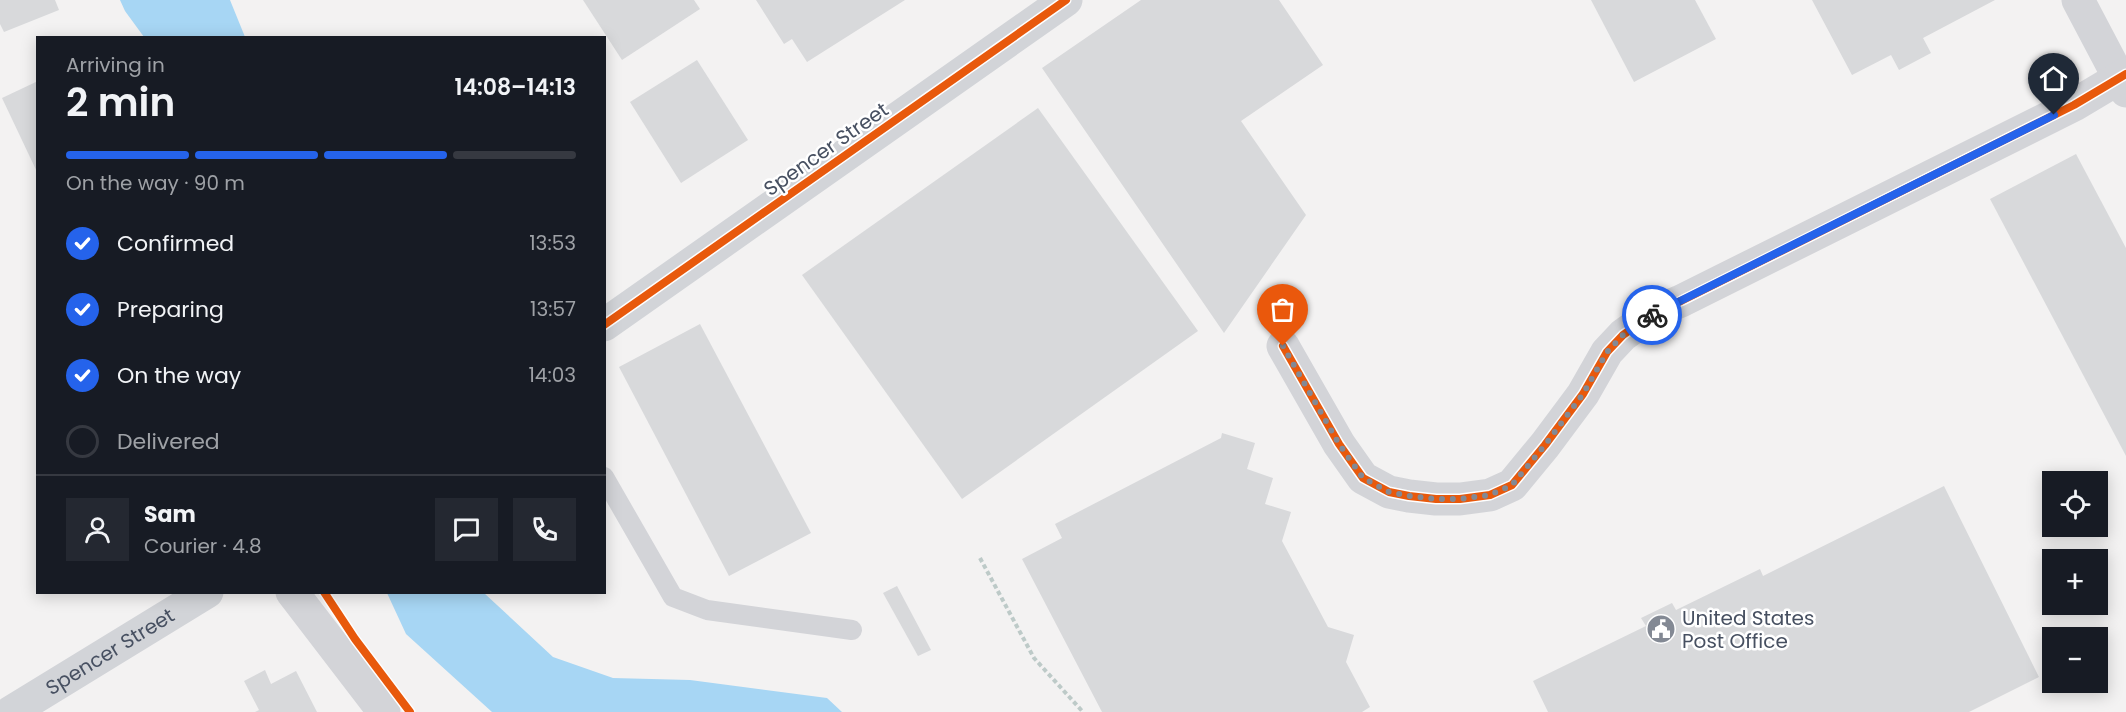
<!DOCTYPE html>
<meta charset="utf-8">
<style>
body{margin:0;font-family:Poppins,sans-serif;background:#242831;color:#f1f3f6;height:100vh;display:flex;flex-direction:column;font-size:22px;white-space:nowrap}
*{box-sizing:border-box;margin:0}
p{font-size:20px;color:#9ea1a6}
.icon{flex:none;width:33px;height:33px;fill:none;stroke:currentColor;stroke-width:2;stroke-linecap:round;stroke-linejoin:round}
.map{position:relative;flex:1;overflow:hidden}
.panel{position:absolute;left:36px;top:36px;width:570px;height:558px;display:flex;flex-direction:column;background:#171b24;border-radius:0px;box-shadow:0 3px 15px #0003}
.panel>*{flex:none}
.buttons{position:absolute;left:2042px;top:471px;display:grid;gap:12px}
.buttons a{display:grid;place-items:center;width:66px;height:66px;border-radius:0px;background:#171b24;box-shadow:0 3px 15px #0003;font-size:30px}
.pin{position:absolute;display:grid;place-items:center;width:51px;height:51px;color:#fff;margin:-62px -26px;border-radius:50% 50% 50% 0;rotate:-45deg;box-shadow:0 0 6px #0007}
.pin .icon{rotate:45deg}
.courier{position:absolute;display:grid;place-items:center;width:60px;height:60px;margin:-30px;border:4px solid #2563eb;border-radius:50%;background:#fff;color:#222;box-shadow:0 2px 8px #0007}
.overview em{font-style:normal;font-weight:600}
.overview div{display:flex;flex-direction:column-reverse}
.overview{display:flex;align-items:center;justify-content:space-between;height:102px;padding:0 30px}
h1{font-size:39px;font-weight:600;line-height:45px}
.bar{display:grid;grid-template-columns:repeat(4,1fr);gap:9px 6px;align-content:center;height:72px;padding:0 30px}
.bar i{height:8px;border-radius:4px;background:#363941}
.bar .on{background:#2563eb}
.bar p{grid-column:span 4}
.line{display:flex;align-items:center;gap:15px;padding:0 30px;border-top:2px solid #363941}
.line div{flex:1}
.round{display:grid;place-items:center;flex:none;width:63px;height:63px;border-radius:0px;background:#242831}
ol{padding:0 30px;list-style:none}
li{display:flex;align-items:center;gap:18px;height:66px}
li p{margin-inline-start:auto}
li .icon{padding:6px;border-radius:50%;background:#2563eb;color:#fff;stroke-width:4}
li:last-child{color:#9ea1a6}
li i{width:33px;height:33px;border:3px solid #363941;border-radius:50%}
.map>svg:first-child{display:block}
.water{fill:#a7d6f4}
.building{fill:#d8d9db}
.lines{fill:none;stroke-linecap:round;stroke-linejoin:round}
.path{stroke:#bdcac8;stroke-width:4;stroke-dasharray:4.5 3;stroke-linecap:butt}
.lane{stroke:#d3d4d8;stroke-width:20}
.street{stroke:#d3d4d8;stroke-width:33}
.secondary{stroke:#d2d4d8;stroke-width:33}
.cycleway-casing{stroke:#fff;stroke-width:11}
.cycleway{stroke:#e8590c;stroke-width:8}
.done{stroke:#838994;stroke-width:6;stroke-dasharray:0 10.8}
.route{stroke:#2563eb;stroke-width:8}
.labels{text-anchor:middle;dominant-baseline:central;stroke-width:5;stroke-linejoin:round;paint-order:stroke}
.street-label{font-size:20px;fill:#475061;stroke:#fff}
.poi-label{font-size:20px;fill:#475061;stroke:#fff;text-anchor:start}
</style>
<div class="map">
<svg width="2126" height="712" viewBox="0 0 2126 712">
<rect width="100%" height="100%" fill="#f3f2f2"/>
<g class="water">
<polygon points="120,0 230,0 245,37 144,37 125,11"/>
<polygon points="387,593 484,593 553,657 613,678 690,680 827,698 842,712 492,712 406,634"/>
</g>
<g class="building">
<polygon points="0,0 55,0 59,10 4,32 0,24"/>
<polygon points="583,0 694,0 700,9 622,60"/>
<polygon points="756,0 905,0 807,62 792,39 784,44"/>
<polygon points="1141,0 1279,0 1323,65 1241,121 1306,215 1224,333 1042,68"/>
<polygon points="1591,0 1695,0 1716,39 1634,82"/>
<polygon points="1812,0 1995,0 1923,38 1931,53 1899,70 1891,55 1852,75"/>
<polygon points="697,60 748,140 681,183 630,102"/>
<polygon points="38,81 38,174 2,98"/>
<polygon points="1038,108 1198,331 962,499 802,275"/>
<polygon points="2076,154 2126,248 2126,456 1990,199"/>
<polygon points="700,324 811,533 729,576 619,367"/>
<polygon points="1222,433 1255,443 1247,469 1273,478 1265,504 1291,512 1282,541 1328,627 1354,635 1346,662 1370,707 1362,712 1102,712 1022,559 1062,538 1055,524 1221,438"/>
<polygon points="1944,486 2039,677 1969,712 1548,712 1533,681 1646,626 1641,618 1672,603 1676,610 1760,569 1763,576"/>
<polygon points="897,586 931,650 918,656 883,593"/>
<polygon points="265,670 271,684 296,671 317,712 255,712 259,710 244,681"/>
</g>
<g class="lines">
<polyline class="path" points="980,558 1034,658 1083,712"/>
<polyline class="lane" points="604,477 673,597 707,610 852,630"/>
<g class="street">
<polyline points="2078,0 2126,91"/>
<polyline points="1283,346 1339,444 1363,478 1389,492 1409,496 1436,499 1460,499 1490,495 1512,485 1545,445 1583,394 1607,352 1623,335 1644,320 1664,308 1681,301 2074,105 2126,74"/>
<polyline points="292,592 384,712"/>
</g>
<g class="secondary">
<polyline points="604,325 1066,0"/>
<path id="s1" d="M11,712l196,-120"/>
</g>
<g class="cycleway-casing">
<g id="cycleway">
<polyline points="604,325 1066,0"/>
<polyline points="1283,346 1339,444 1363,478 1389,492 1409,496 1436,499 1460,499 1490,495 1512,485 1545,445 1583,394 1607,352 1623,335 1644,320 1664,308 1681,301 2074,105 2126,74"/>
<polyline points="324,592 355,639 410,712"/>
</g>
</g>
<use href="#cycleway" class="cycleway"/>
</g>
<g class="lines">
<polyline class="done" points="1283,346 1339,444 1363,478 1389,492 1409,496 1436,499 1460,499 1490,495 1512,485 1545,445 1583,394 1607,352 1623,335 1652,315"/>
<polyline class="route" points="1652,315 2054,115"/>
</g>
<defs>
<g id="civic-disc" transform="scale(1.5)"><circle r="9.5" fill="#838994" stroke="#fff"/><path d="M-.6-6.5H3V-4.5H.6V-3L4-1V1h2V6H-6V1h2V-1L-.6-3ZM-1.2 2.5V6h2.4V2.5Z" fill="#fff"/></g>
</defs>
<g fill-rule="evenodd">
<use href="#civic-disc" x="1661" y="629"/>
</g>
<g class="labels">
<g class="street-label">
<text transform="translate(826 149) rotate(-35)">Spencer Street</text>
<text stroke="none"><textPath href="#s1" startOffset="116">Spencer Street</textPath></text>
</g>
<g class="poi-label">
<text x="1682" y="618">United States<tspan x="1682" dy="23">Post Office</tspan></text>
</g>
</g>
</svg>
<div class="buttons">
<a><svg class="icon" aria-label="locate" viewBox="0 0 24 24"><circle cx="12" cy="12" r="6"/><path d="M12 2v4M12 18v4M2 12h4M18 12h4"/></svg></a>
<a>+</a>
<a>−</a>
</div>
<div class="pin" style="left:1283px;top:346px;background:#ea580c"><svg class="icon" aria-label="bag" viewBox="0 0 24 24"><path d="M5 8h14l-1 12H6zM9 8a3 3 0 0 1 6 0"/></svg></div>
<div class="pin" style="left:2054px;top:115px;background:#1f2937"><svg class="icon" aria-label="home" viewBox="0 0 24 24"><path d="M3 11l9-7 9 7M6 9v11h12V9"/></svg></div>
<div class="courier" style="left:1652px;top:315px"><svg class="icon" aria-label="bike" viewBox="0 0 24 24"><circle cx="6" cy="16" r="4"/><circle cx="18" cy="16" r="4"/><path d="M6 16l4-8h5l3 8M10 8l3 8H6M13 5h3"/></svg></div>
<section class="panel">
<div class="overview"><div><h1>2 min</h1><p>Arriving in</p></div><em>14:08–14:13</em></div>
<div class="bar"><i class="on"></i><i class="on"></i><i class="on"></i><i></i><p>On the way · 90 m</p></div>
<ol>
<li><svg class="icon" aria-label="check" viewBox="0 0 24 24"><path d="M5 12l5 5 9-10"/></svg>Confirmed<p>13:53</p></li>
<li><svg class="icon" aria-label="check" viewBox="0 0 24 24"><path d="M5 12l5 5 9-10"/></svg>Preparing<p>13:57</p></li>
<li><svg class="icon" aria-label="check" viewBox="0 0 24 24"><path d="M5 12l5 5 9-10"/></svg>On the way<p>14:03</p></li>
<li><i></i>Delivered</li>
</ol>
<div class="line" style="height:108px"><a class="round"><svg class="icon" aria-label="person" viewBox="0 0 24 24"><circle cx="12" cy="8" r="4"/><path d="M4 21q1-7 8-7t8 7"/></svg></a><div><b>Sam</b><p>Courier · 4.8</p></div><a class="round"><svg class="icon" aria-label="chat" viewBox="0 0 24 24"><path d="M4 5h16v11H9l-5 4z"/></svg></a><a class="round"><svg class="icon" aria-label="phone" viewBox="0 0 24 24"><path d="M5 4h4l2 5-3 2q2 4 5 5l2-3 5 2v4C11 20 4 13 5 4z"/></svg></a></div>
</section>
</div>
